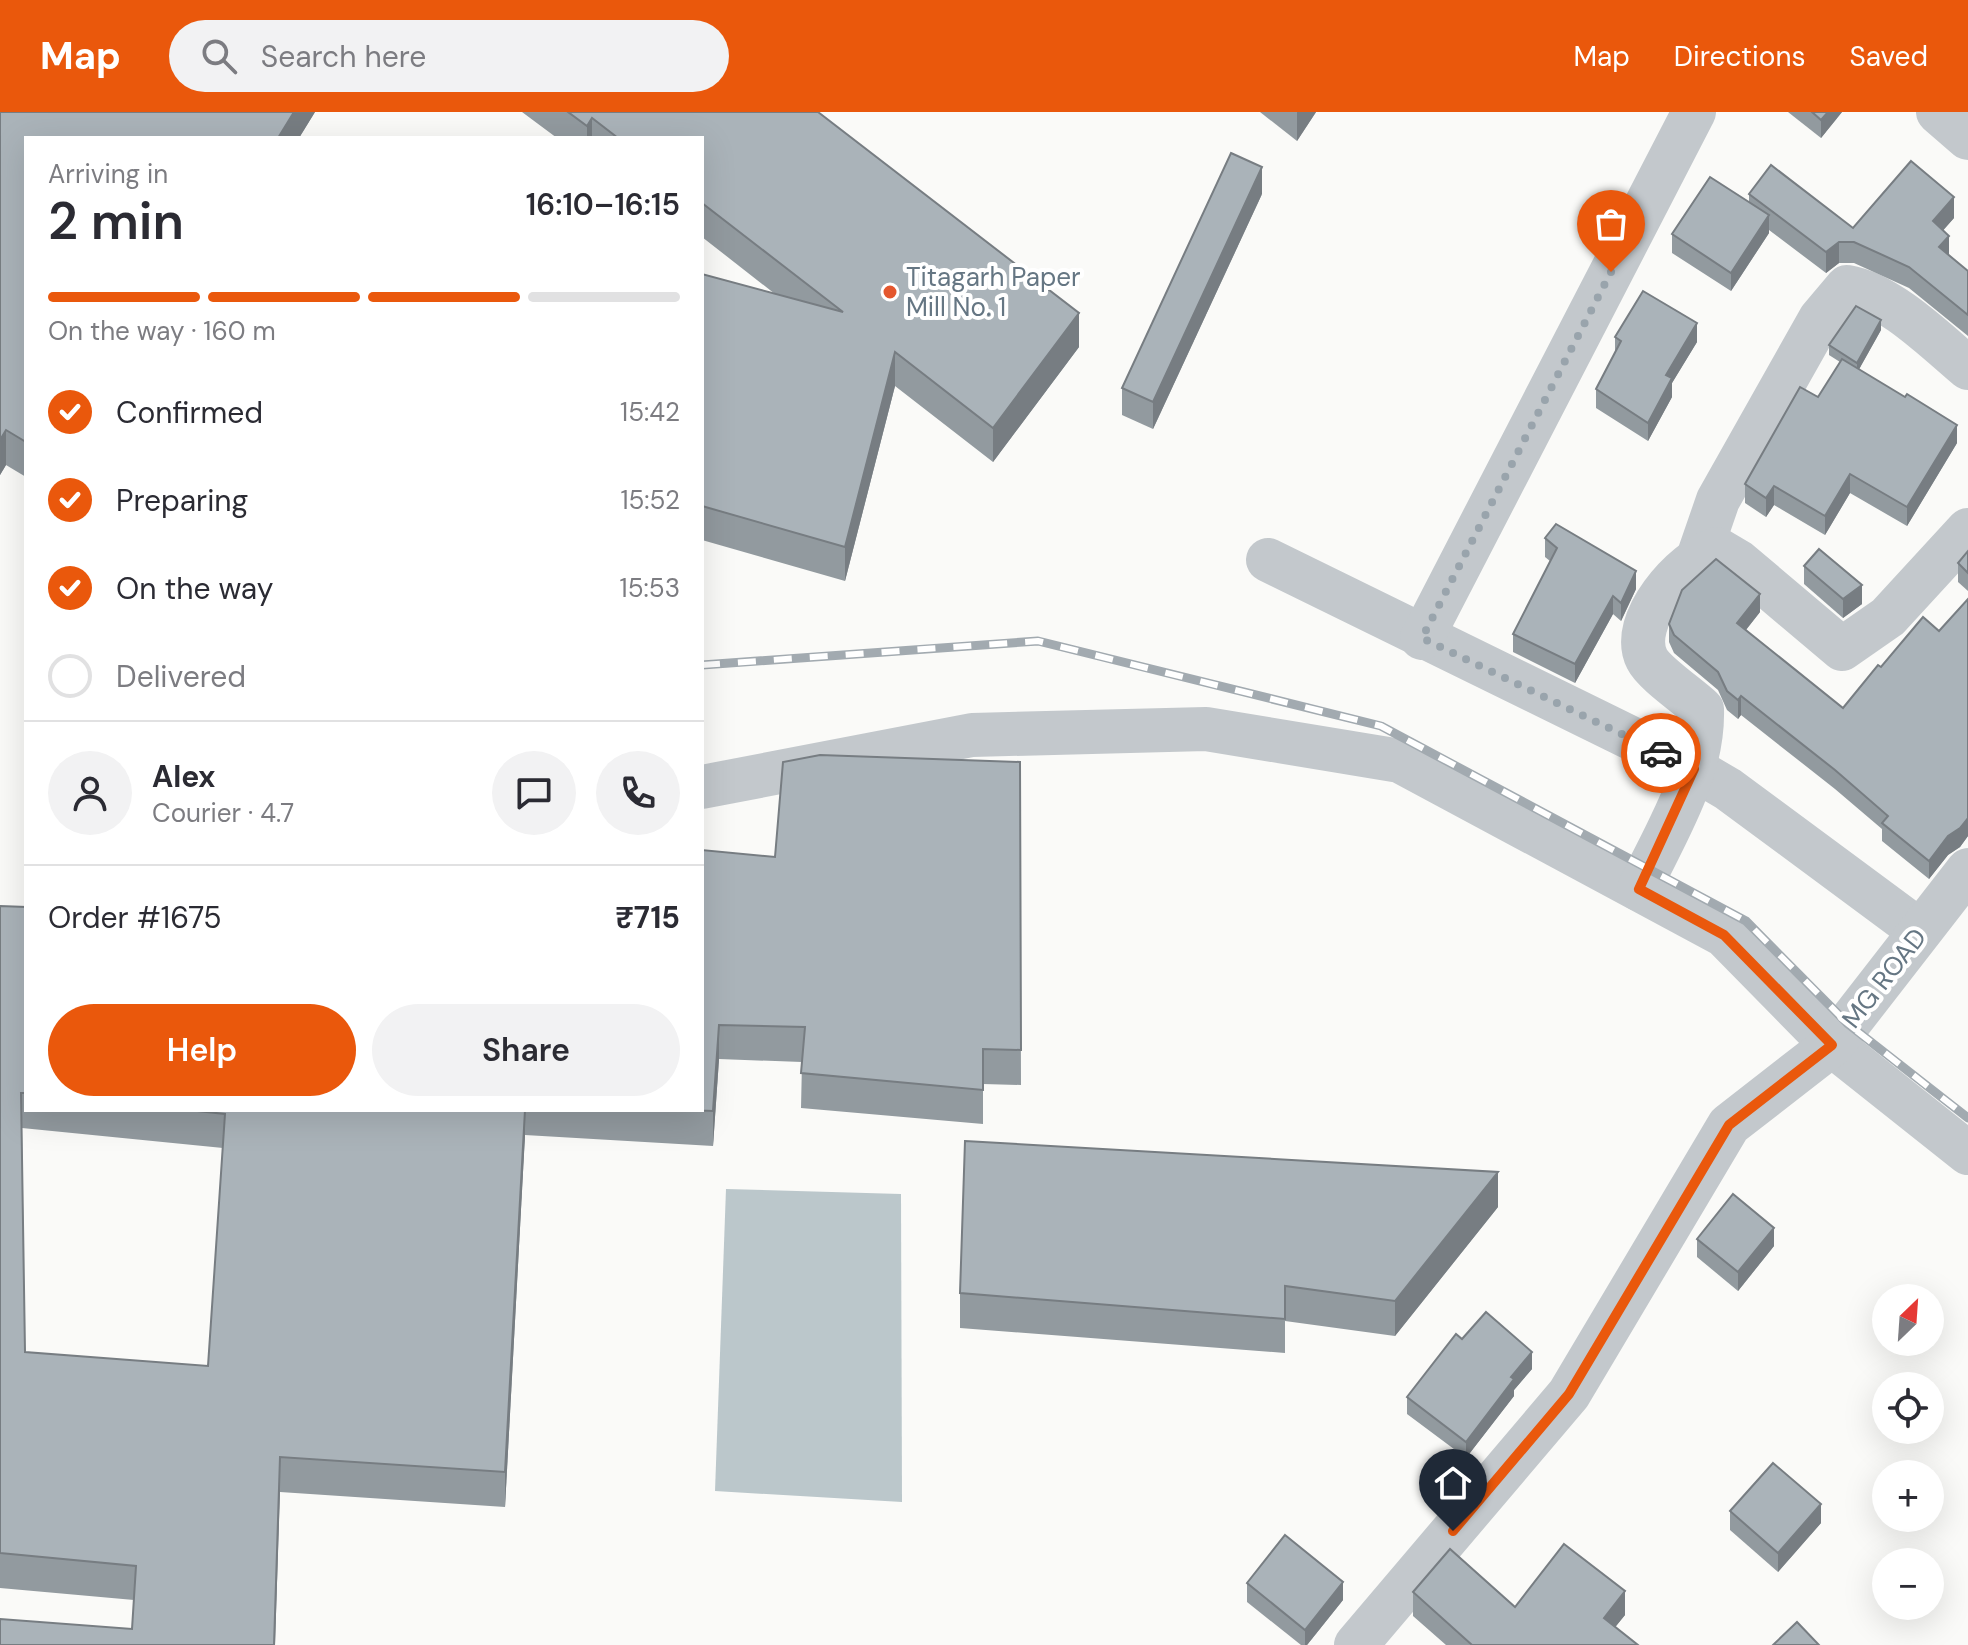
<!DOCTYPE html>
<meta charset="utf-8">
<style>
body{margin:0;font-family:"DM Sans",sans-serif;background:#f2f2f3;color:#2b2b33;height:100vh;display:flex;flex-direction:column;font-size:30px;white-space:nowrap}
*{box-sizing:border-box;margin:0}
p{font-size:26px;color:#7c7c81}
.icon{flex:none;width:44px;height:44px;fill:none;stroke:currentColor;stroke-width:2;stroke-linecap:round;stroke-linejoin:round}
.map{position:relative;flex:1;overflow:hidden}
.sheet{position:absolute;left:24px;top:24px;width:680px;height:976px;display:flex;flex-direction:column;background:#fff;border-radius:0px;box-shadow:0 8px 32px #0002}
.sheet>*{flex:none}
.needle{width:52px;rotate:25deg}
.tools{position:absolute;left:1872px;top:1172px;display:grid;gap:16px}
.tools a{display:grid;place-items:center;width:72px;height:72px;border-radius:50%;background:#fff;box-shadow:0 8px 32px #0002;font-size:40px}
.pin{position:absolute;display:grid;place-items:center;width:68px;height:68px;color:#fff;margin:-82px -34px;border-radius:50% 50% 50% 0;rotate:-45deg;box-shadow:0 0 8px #0007}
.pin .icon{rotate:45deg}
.courier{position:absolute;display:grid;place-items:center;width:80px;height:80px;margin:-40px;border:6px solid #ea580c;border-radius:50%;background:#fff;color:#222;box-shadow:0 2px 10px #0007}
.summary em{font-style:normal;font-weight:600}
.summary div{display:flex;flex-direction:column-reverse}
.summary{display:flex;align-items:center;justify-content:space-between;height:136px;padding:0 24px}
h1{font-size:52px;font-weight:600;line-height:60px}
.bar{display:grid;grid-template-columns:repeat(4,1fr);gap:12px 8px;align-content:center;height:96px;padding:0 24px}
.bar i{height:10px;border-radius:6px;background:#e1e1e2}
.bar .selected{background:#ea580c}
.bar p{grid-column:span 4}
.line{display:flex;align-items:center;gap:20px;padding:0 24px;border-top:2px solid #e1e1e2}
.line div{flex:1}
.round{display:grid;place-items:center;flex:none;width:84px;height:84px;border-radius:42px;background:#f2f2f3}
ol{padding:0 24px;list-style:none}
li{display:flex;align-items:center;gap:24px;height:88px}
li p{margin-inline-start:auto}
li .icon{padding:8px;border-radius:50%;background:#ea580c;color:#fff;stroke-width:4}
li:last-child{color:#7c7c81}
li i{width:44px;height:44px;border:4px solid #e1e1e2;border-radius:50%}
.primary-button{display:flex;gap:16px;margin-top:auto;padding:16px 24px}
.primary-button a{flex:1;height:92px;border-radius:48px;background:#ea580c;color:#fff;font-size:32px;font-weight:600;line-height:92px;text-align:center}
.primary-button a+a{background:#f2f2f3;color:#2b2b33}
header{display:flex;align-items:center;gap:48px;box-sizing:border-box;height:112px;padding:0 40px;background:#ea580c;color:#fff}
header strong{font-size:38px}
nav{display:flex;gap:44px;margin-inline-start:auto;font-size:28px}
.search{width:560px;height:72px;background:#f2f2f3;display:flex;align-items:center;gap:20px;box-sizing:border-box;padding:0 28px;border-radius:44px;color:#7c7c81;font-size:30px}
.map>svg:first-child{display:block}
.water{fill:#bbc7cb}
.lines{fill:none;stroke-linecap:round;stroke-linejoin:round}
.minor{stroke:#c3c8cc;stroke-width:44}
.rail-casing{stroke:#a2aab0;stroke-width:9}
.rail{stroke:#fff;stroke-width:6;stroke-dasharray:18;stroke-linecap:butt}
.wall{fill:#929a9f;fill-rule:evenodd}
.shaded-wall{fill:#777d82}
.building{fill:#aab3b9;stroke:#777d82;stroke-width:2}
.done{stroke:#99a4ac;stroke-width:8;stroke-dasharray:0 14.4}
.route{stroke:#ea580c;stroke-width:10}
.poi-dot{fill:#e4572e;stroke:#fff;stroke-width:3}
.labels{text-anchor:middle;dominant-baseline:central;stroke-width:8;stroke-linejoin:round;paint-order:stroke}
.poi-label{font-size:26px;fill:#657683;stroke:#fff;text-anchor:start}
.street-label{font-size:26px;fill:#657683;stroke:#fff}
</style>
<header>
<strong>Map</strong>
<div class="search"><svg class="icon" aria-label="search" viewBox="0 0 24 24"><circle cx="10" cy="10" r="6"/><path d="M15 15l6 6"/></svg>Search here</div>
<nav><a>Map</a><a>Directions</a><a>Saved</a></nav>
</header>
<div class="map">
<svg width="1968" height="1533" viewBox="0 0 1968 1533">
<rect width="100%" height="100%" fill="#fafaf8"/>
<polygon class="water" points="726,1077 901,1082 902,1390 715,1379"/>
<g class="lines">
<g class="minor">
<polyline points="1938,0 1968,26"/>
<path d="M1699,443l19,-55 102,-181 27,-32c42,7 90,55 121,81"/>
<polyline points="1268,448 1694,657 1728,677 1920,819"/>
<polyline points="1422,526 1694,0"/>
<polyline points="702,675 972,623 1206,617 1400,649 1724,823 1832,933 1968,1041"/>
<path d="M1639,777c27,-57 65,-116 63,-180 -14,-13 -48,-36 -55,-50 -19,-38 36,-99 70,-110l22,13 103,87 46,-32 80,-87"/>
<polyline points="1356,1533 1569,1282 1729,1013 1832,933 1968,758"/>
</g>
<g class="rail-casing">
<polyline id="rail" points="702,553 1038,529 1381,614 1746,809 1848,912 1968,1006"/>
</g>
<use href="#rail" class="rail"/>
</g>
<g class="wall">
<polygon points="0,0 315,0 299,26 26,26 26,365 6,353 0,363"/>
<polygon points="522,0 818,0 1079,235 993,350 895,274 845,469 702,428 702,162 775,182 702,125 702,26 557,26"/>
<polygon points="1260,0 1316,0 1297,29"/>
<polygon points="1788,0 1842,0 1821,26"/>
<polygon points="1262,82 1153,317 1122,303 1122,276"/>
<polygon points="1749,82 1853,116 1954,106 1943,118 1949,143 1968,159 1968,224 1909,176 1854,151 1839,151 1826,161 1769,118 1769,121 1731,179 1672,141 1672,122 1749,90"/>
<polygon points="1881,218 1859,257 1957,331 1907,414 1850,381 1825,423 1774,393 1766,405 1745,391 1745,372 1818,285 1840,250 1829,243 1829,233"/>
<polygon points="1615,225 1697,230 1672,271 1672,285 1648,329 1596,296 1596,277 1615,240"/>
<polygon points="1545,426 1636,477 1621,509 1613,502 1575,571 1513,540 1513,522 1550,449 1545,445"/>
<polygon points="1968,439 1968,479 1958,470 1958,451"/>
<polygon points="1804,454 1862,492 1843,506 1804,472"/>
<polygon points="1968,487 1968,724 1960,735 1948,743 1929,767 1882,729 1882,717 1835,677 1741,603 1738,607 1727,598 1718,578 1674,541 1669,530 1669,512 1760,500 1746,518 1843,596 1881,555 1939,519"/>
<path d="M1020,650l1,323 -38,-1v40l-182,-16 1,-46 -83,-3 -6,87 -188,-11 -20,372 -225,-15 -148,137 2,-29 -134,-12v-682l26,1v203h676v-260l73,7zM22,1016l201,20 -15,218 -183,-14z"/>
<polygon points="1498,1095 1395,1224 1285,1209 1285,1241 960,1216 960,1181"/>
<polygon points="1697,1127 1774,1134 1738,1179 1697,1145"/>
<polygon points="1462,1227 1532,1257 1514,1278 1514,1284 1466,1346 1407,1302 1407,1285"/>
<polygon points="1730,1399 1821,1411 1778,1460 1730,1418"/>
<polygon points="1247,1471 1343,1488 1307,1533 1301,1533 1247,1490"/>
<polygon points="1413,1480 1515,1495 1625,1503 1615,1515 1638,1533 1446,1533 1413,1504"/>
</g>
<g class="shaded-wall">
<polygon points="294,0 315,0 299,26 278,26"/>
<polygon points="1297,0 1316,0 1297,29"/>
<polygon points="1828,0 1842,0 1821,26 1821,8"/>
<polygon points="592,6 592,26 587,26 587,14"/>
<polygon points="1262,55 1262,82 1153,317 1153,290"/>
<polygon points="1954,85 1954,106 1933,130 1933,109"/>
<polygon points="1769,103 1769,121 1731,179 1731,161"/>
<polygon points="1949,124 1949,145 1939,135"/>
<polygon points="1839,130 1839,151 1826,161 1826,140"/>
<polygon points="1079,201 1079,235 993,350 993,316"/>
<polygon points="1881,208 1881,218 1857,261 1857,251"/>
<polygon points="1697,211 1697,230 1672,271 1672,285 1648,329 1648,311 1666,263"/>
<polygon points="895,240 895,274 845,469 845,435"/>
<polygon points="1957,313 1957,331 1907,414 1907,395"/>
<polygon points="6,318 6,353 0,363 0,328"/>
<polygon points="1850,362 1850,381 1825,423 1825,404"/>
<polygon points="1774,374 1774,393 1766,405 1766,386"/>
<polygon points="1636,459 1636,477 1621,509 1621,491"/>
<polygon points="1862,473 1862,492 1843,506 1843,487"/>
<polygon points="1760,482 1760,500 1737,529 1737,511"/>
<polygon points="1613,484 1613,502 1575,571 1575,552"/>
<polygon points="1741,584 1741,603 1738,607 1738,588"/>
<polygon points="1968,706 1968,724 1960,735 1948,743 1929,767 1929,749 1948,724"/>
<polygon points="719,913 719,947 713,1034 713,999"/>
<polygon points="525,998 525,1023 505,1395 505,1360"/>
<polygon points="1498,1060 1498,1095 1395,1224 1395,1189"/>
<polygon points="1774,1116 1774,1134 1738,1179 1738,1160"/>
<polygon points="1532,1240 1532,1257 1514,1278 1514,1284 1466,1346 1466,1330 1511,1265"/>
<polygon points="280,1345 280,1380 275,1533 274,1533"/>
<polygon points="1821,1392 1821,1411 1778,1460 1778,1441"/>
<polygon points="1343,1470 1343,1488 1307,1533 1305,1533 1305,1518"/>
<polygon points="1625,1479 1625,1503 1604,1529 1604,1506"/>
</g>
<g class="building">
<polygon points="0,0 294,0 278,26 26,26 26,330 6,318 0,328"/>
<polygon points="568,0 818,0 1079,201 993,316 895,240 845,435 702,394 702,162 843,200 702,91 702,26 618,26 592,6 587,14"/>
<polygon points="1812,0 1828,0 1821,8"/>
<polygon points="1231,41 1262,55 1153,290 1122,276"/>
<polygon points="1911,49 1954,85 1933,109 1949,124 1939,135 1968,159 1968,203 1909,155 1854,130 1839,130 1826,140 1749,82 1771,53 1853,116"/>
<polygon points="1710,65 1769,103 1731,161 1672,122"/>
<polygon points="1643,179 1697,211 1666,263 1672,266 1648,311 1596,277 1621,229 1615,225"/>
<polygon points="1856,194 1881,208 1857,251 1829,233"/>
<polygon points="1842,247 1905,285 1907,282 1957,313 1907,395 1850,362 1825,404 1774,374 1766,386 1745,372 1800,275 1818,285"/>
<polygon points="1556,412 1636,459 1621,491 1613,484 1575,552 1513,522 1557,436 1545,426"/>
<polygon points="1819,437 1862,473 1843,487 1804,454"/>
<polygon points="1968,439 1968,461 1958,451"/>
<polygon points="1716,447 1760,482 1737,511 1843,596 1878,553 1881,555 1923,505 1939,519 1968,487 1968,706 1960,716 1948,724 1929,749 1882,711 1888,704 1835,658 1741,584 1738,588 1727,579 1718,560 1674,523 1669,512 1682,478"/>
<polygon points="820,643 1020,650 1021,938 983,937 983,978 801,961 805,915 719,913 713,999 689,998 702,998 702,738 775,745 783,650"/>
<polygon points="0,794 26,795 26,981 21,981 25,1240 208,1254 225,1002 188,998 525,998 505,1360 280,1345 274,1533 0,1533 0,1507 132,1517 136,1454 0,1441"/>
<polygon points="965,1029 1498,1060 1395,1189 1285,1174 1285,1207 960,1181"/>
<polygon points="1733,1082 1774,1116 1738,1160 1697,1127"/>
<polygon points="1486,1200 1532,1240 1511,1265 1514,1267 1466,1330 1407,1285 1456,1222 1462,1227"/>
<polygon points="1773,1351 1821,1392 1778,1441 1730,1399"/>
<polygon points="1285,1423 1343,1470 1305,1518 1247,1471"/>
<polygon points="1564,1432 1625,1479 1604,1506 1638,1533 1472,1533 1413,1480 1450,1437 1515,1495"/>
<polygon points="1797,1510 1819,1533 1773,1533"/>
</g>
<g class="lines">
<polyline class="done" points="1611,160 1422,526 1661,641"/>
<polyline class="route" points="1453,1419 1569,1282 1729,1013 1832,933 1724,823 1639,777 1694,657 1661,641"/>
</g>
<circle class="poi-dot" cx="890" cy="180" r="8"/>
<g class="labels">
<g class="poi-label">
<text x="906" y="165">Titagarh Paper<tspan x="906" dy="30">Mill No. 1</tspan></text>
</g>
<g class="street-label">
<text transform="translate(1884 866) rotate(-52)">MG ROAD</text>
</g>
</g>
</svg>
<div class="tools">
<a><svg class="needle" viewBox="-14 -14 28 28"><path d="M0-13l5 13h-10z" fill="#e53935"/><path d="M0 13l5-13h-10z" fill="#7c7c81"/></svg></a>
<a><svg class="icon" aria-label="locate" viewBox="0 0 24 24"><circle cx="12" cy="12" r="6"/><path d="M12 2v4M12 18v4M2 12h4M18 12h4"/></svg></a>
<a>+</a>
<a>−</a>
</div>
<div class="pin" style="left:1611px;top:160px;background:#ea580c"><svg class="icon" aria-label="bag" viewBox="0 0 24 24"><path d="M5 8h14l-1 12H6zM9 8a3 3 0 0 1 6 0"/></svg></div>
<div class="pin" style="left:1453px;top:1419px;background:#1f2937"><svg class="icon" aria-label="home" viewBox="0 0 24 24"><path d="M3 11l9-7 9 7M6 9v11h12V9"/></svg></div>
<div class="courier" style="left:1661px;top:641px"><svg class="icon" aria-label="car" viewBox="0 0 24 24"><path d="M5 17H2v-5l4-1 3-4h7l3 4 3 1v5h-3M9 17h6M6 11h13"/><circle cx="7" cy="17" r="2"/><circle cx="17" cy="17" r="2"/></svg></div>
<section class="sheet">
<div class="summary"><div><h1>2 min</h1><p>Arriving in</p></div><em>16:10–16:15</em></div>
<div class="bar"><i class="selected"></i><i class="selected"></i><i class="selected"></i><i></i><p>On the way · 160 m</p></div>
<ol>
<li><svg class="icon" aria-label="check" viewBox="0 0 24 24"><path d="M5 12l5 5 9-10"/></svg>Confirmed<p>15:42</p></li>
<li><svg class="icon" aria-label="check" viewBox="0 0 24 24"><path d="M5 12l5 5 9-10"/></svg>Preparing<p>15:52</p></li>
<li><svg class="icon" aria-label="check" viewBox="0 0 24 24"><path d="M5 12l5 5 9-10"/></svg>On the way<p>15:53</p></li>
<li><i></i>Delivered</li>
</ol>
<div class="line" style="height:144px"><a class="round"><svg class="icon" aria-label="person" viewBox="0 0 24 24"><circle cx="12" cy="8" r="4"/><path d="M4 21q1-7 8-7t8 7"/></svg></a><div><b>Alex</b><p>Courier · 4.7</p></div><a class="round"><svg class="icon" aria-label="chat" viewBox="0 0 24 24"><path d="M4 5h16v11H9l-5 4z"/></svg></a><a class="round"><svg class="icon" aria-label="phone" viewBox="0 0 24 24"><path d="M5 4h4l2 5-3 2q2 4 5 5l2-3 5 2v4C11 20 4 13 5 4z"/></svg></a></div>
<div class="line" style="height:104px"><div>Order #1675</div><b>₹715</b></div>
<div class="primary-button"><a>Help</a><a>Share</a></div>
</section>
</div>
